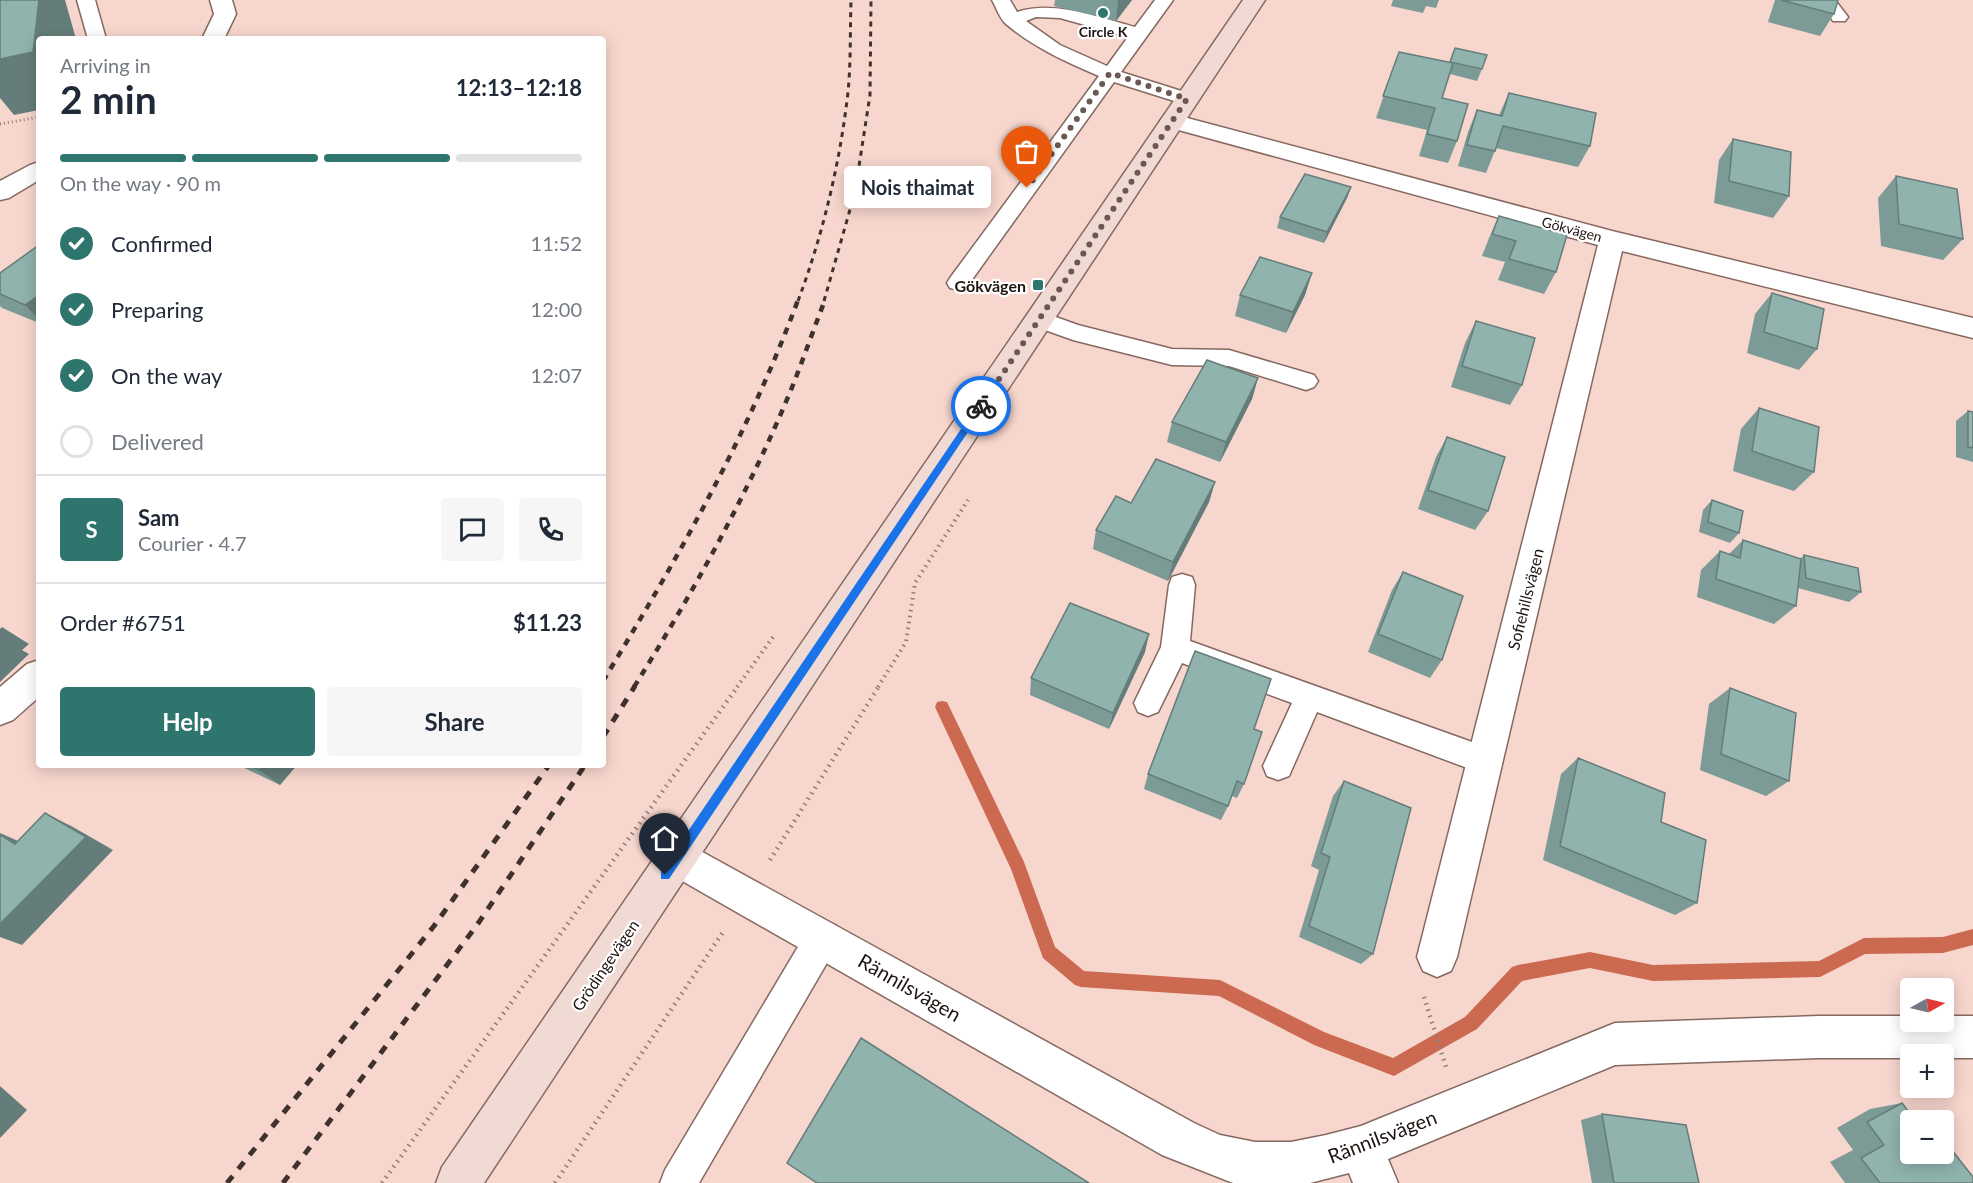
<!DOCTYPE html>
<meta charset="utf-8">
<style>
body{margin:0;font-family:Lato,sans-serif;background:#f6f6f7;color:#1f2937;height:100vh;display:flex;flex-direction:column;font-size:22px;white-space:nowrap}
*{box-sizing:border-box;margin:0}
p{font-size:20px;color:#747a83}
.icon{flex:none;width:33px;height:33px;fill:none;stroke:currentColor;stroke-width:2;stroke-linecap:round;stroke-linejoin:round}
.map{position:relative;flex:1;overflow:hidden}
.panel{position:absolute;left:36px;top:36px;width:570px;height:732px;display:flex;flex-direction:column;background:#fff;border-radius:6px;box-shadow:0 3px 15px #0003}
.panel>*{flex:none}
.needle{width:39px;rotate:82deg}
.fabs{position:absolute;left:1900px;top:978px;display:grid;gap:12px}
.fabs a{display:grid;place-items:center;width:54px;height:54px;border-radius:6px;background:#fff;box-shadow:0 3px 15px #0003;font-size:30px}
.pin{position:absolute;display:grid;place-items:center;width:51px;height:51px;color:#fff;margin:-62px -26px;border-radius:50% 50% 50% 0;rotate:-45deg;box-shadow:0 0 6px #0007}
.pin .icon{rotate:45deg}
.courier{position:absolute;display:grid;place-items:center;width:60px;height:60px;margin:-30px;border:4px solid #1a73e8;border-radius:50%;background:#fff;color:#222;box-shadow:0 2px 8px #0007}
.bubble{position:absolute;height:42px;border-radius:6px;background:#fff;box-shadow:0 3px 15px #0003;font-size:20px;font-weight:700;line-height:42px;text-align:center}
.headline em{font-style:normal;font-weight:700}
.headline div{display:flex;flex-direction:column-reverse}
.headline{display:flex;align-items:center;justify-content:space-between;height:102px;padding:0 24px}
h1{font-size:39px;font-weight:700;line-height:45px}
.bar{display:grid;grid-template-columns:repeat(4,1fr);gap:9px 6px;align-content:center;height:72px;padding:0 24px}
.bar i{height:8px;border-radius:4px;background:#e0e1e3}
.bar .current{background:#2e756e}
.bar p{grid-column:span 4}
.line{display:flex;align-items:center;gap:15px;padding:0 24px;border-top:2px solid #e0e1e3}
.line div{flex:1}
.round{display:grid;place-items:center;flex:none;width:63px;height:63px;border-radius:6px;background:#f6f6f7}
ol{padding:0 24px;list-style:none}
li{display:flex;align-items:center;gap:18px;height:66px}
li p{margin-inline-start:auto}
li .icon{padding:6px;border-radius:50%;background:#2e756e;color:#fff;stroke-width:4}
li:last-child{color:#747a83}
li i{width:33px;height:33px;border:3px solid #e0e1e3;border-radius:50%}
.button{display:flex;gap:12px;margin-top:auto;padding:12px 24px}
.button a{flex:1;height:69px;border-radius:6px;background:#2e756e;color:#fff;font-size:24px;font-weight:700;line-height:69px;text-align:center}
.button a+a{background:#f6f6f7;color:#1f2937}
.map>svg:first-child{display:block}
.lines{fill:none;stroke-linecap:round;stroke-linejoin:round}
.stream{fill:#cb6a50;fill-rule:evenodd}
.lane-casing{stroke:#856961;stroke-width:3}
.street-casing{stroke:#856961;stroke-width:3}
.secondary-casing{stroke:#856961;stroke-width:3}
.path-far2{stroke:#937c76;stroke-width:3;stroke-dasharray:1 3;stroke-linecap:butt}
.path-far1{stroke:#937c76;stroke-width:4;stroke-dasharray:1.5 4.5;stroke-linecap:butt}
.path{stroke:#937c76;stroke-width:4.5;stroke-dasharray:1.5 5;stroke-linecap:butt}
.lane{fill:#fff;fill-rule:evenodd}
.street{fill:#fff;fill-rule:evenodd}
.secondary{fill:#f2dad4;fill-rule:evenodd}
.rail-far2{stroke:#3f312d;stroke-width:3;stroke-dasharray:5 5;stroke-linecap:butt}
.rail-far1{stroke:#3f312d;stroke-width:4.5;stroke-dasharray:7 7;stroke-linecap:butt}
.rail{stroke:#3f312d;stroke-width:5;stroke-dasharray:9 9;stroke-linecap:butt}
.wall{fill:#7c9a96}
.shaded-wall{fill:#657d7a}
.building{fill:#90b3ae;stroke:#657d7a;stroke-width:1.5}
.route{fill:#1a73e8}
.done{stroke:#6b5853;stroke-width:6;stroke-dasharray:0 10.8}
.poi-dot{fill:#2e756e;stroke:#fff;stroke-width:2}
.labels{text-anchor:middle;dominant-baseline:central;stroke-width:4.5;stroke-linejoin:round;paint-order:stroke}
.far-poi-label{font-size:14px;font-weight:bold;fill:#1f1411;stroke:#fff}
.far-street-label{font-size:14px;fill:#1f1411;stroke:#fff}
.poi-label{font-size:16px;font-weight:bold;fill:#1f1411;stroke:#fff;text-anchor:end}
.street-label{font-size:16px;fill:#1f1411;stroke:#fff}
.near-street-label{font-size:20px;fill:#1f1411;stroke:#fff}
</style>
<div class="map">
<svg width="1973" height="1183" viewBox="0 0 1973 1183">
<rect width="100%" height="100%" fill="#f7d6cd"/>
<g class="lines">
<polygon class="stream" points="942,701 947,702 1024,862 1055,947 1084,971 1220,980 1324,1032 1393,1058 1465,1017 1512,967 1518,965 1590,952 1653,965 1819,961 1864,938 1943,937 1973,929 1973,945 1943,953 1865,954 1820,977 1653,981 1590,968 1522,981 1477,1029 1394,1076 1314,1045 1219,996 1081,987 1075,985 1043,958 1011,869 935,707 937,702"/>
<g class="lane-casing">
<g id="lane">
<polygon points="77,0 95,0 106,39 88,39"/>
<path d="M992,0h18l7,12c38,-12 80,5 118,15l20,-27h18l-52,72 73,23 2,4 -2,4 -7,2 -73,-23 -148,206 -8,2 -8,-2 -3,-5 3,-5 149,-202c-33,-14 -66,-29 -93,-52 -6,-5 -10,-17 -14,-24zM1036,17l24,1 68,19 -21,29 -47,-21 -34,-24z"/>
<polygon points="1813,0 1835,0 1848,17 1845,21 1833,21 1825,9"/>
<polygon points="1039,311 1078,325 1172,349 1229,350 1314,375 1318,381 1314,387 1306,390 1229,366 1172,365 1073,340 1031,325 1028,319 1031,313"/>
<polygon points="1182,574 1192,577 1195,585 1190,641 1497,751 1501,761 1497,771 1486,775 1317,712 1289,776 1278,780 1267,776 1263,766 1292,703 1182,663 1158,712 1148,716 1138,712 1134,703 1161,647 1169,585 1172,577"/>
<polygon points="823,921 835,925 839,937 835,949 699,1183 660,1183 665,1170 811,925"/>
</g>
</g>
<g class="street-casing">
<g id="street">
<polygon points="210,0 232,0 236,14 224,39 202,39 214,14"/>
<polygon points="1172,114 1612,231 1973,318 1973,338 1622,251 1457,957 1451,971 1437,977 1423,971 1417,957 1598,245 1164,126 1160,121 1164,116"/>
<polygon points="39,162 39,180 9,198 0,200 0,181 30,165"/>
<polygon points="39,660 39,697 13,720 0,725 0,687 27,664"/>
<polygon points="677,838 1194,1123 1220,1135 1255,1142 1291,1142 1326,1135 1361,1126 1615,1023 1818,1016 1911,1016 1911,1022 1944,1022 1944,1016 1973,1016 1973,1058 1944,1058 1944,1054 1911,1054 1911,1058 1818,1058 1615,1065 1388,1159 1398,1183 1353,1183 1349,1173 1310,1183 1233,1183 1162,1155 663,870 658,857 663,844"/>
</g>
</g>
<g class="secondary-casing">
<polygon id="secondary" points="1243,0 1265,0 484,1183 436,1183 442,1167"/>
</g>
<polyline class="path-far2" points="0,124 39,117"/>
<g class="path-far1">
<polyline points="737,687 773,637"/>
<polyline points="878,687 906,642 915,583 968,500"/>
</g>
<g class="path">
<polyline points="770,860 879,686"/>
<polyline points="1424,997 1446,1067"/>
<polyline points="382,1183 738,686"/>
<polyline points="555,1183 723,932"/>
</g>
<use href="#lane" class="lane"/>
<use href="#street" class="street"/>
<use href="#secondary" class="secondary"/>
<g class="rail-far2">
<path d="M798,301c25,-67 42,-138 50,-209 3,-30 2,-62 3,-92"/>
<polyline points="824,301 855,192 870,95 871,0"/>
</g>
<g class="rail-far1">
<path d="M603,681c75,-123 145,-246 195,-381"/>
<path d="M634,687c60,-96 116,-197 159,-302 11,-28 21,-57 32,-85"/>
</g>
<g class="rail">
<polyline points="603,737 635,686"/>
<polyline points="227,1183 434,926 549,765"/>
<polyline points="283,1183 477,925 585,765"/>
</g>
</g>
<g class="wall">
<polygon points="1055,0 1132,0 1116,21 1054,6"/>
<polygon points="1393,0 1439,0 1436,8 1426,6 1423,13 1391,6"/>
<polygon points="1775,0 1838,0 1834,14 1820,36 1768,22"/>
<polygon points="1399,52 1482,69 1477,81 1450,74 1442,98 1457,141 1448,163 1419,156 1427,130 1376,118"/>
<polygon points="1509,93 1590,146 1578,167 1496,148 1486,173 1458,166 1468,132 1477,110 1499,115"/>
<polygon points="1733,139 1789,196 1773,218 1714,203 1719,160"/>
<polygon points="1896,176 1963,239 1943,260 1881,246 1878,198"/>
<polygon points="1351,187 1347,198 1324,243 1277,228 1280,217"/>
<polygon points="1499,216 1556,272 1544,294 1498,280 1505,262 1482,256 1489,238"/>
<polygon points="39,245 39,323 2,308 0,306 0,273"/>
<polygon points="1312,273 1305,295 1286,333 1235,316 1240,295"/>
<polygon points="1772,293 1817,349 1799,370 1747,353 1755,314"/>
<polygon points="1476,321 1522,385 1510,405 1451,387 1465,343"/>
<polygon points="1258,378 1252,399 1220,462 1167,442 1172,422"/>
<polygon points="1759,408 1814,472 1794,491 1733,471 1741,429"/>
<polygon points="1968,411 1973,412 1973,462 1956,457 1956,421"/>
<polygon points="1447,437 1488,511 1475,530 1418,509 1436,457"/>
<polygon points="1215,482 1209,502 1168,581 1093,549 1096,530 1131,503"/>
<polygon points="1712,500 1739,533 1730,543 1699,532 1703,510"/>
<polygon points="1743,540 1800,559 1804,555 1861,592 1849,602 1798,588 1796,606 1774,624 1697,597 1701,570 1720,551 1729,554"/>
<polygon points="1403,572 1442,660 1430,678 1368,652 1392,590"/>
<polygon points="1145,652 1109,729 1030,695 1031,678"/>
<polygon points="1730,688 1789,781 1766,796 1700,770 1709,704"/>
<polygon points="1254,729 1244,784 1237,798 1232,796 1228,806 1221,820 1144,789 1148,774"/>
<polygon points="1578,758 1661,822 1697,903 1675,915 1543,860 1561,774"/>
<polygon points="238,765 297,765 280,785"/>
<polygon points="1344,781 1373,954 1361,964 1299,937 1319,870 1311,866 1333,796"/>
<polygon points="1902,1103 1911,1120 1973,1183 1845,1183 1830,1162 1853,1150 1837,1128 1870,1109"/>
<polygon points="1602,1114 1699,1183 1592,1183 1581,1120"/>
</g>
<g class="shaded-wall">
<polygon points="39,0 65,0 76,39 39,39 39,110 14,115 0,98 0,59"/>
<polygon points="1118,0 1132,0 1116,21"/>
<polygon points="1351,187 1347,198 1324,243 1327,232"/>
<polygon points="1312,273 1305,295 1286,333 1293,312"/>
<polygon points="39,295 39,319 25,305"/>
<polygon points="1258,378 1252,399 1220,462 1226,442"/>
<polygon points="1215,482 1209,502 1168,581 1173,562"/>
<polygon points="2,627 29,644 22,650 29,654 0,682 0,629"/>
<polygon points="1149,634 1145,652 1109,729 1113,713"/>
<polygon points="264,765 297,765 280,785 259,770"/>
<polygon points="45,813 73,827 113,850 22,945 0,937 0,924"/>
<polygon points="0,833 18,841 15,844 0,835"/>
<polygon points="0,1086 27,1110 0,1138"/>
</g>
<g class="building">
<polygon points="0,0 39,0 33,52 0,59"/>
<polygon points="1781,0 1838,0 1834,14"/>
<polygon points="1455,48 1487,55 1482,69 1450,62"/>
<polygon points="1399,52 1453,63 1442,98 1468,104 1457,141 1427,134 1435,108 1383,96"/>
<polygon points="1509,93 1596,113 1590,146 1503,126 1495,151 1467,145 1477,110 1502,116"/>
<polygon points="1733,139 1791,152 1789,196 1729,181"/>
<polygon points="1305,174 1351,187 1327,232 1280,217"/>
<polygon points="1896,176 1957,189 1963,239 1899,224"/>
<polygon points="1499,216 1567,235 1556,272 1509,259 1516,241 1492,234"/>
<polygon points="39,245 39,295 25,305 0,294 0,273"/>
<polygon points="1260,257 1312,273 1293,312 1240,295"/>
<polygon points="1772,293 1824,309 1817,349 1764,332"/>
<polygon points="1476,321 1535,338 1522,385 1462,366"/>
<polygon points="1207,360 1258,378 1226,442 1172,422"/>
<polygon points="1759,408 1819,427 1814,472 1752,451"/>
<polygon points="1968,411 1973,412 1973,448 1968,447"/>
<polygon points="1447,437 1505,457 1488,511 1428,490"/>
<polygon points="1156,459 1215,482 1173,562 1096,530 1116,496 1131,503"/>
<polygon points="1712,500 1743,511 1739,533 1708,522"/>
<polygon points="1743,540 1801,559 1796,606 1716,579 1720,551 1740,558"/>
<polygon points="1804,555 1858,568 1861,592 1806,578"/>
<polygon points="1403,572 1463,596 1442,660 1378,634"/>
<polygon points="1070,603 1149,634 1113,713 1031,678"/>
<polygon points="1195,651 1271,679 1254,729 1262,732 1244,784 1237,781 1228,806 1148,774"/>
<polygon points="1730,688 1796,713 1789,781 1721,754"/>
<polygon points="1578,758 1665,793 1661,822 1706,840 1697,903 1560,846"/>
<polygon points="249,765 264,765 259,770"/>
<polygon points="1344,781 1411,808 1373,954 1309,926 1330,857 1321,853"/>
<polygon points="45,813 86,837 0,924 0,835 15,844"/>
<polygon points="861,1038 1089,1183 817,1183 787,1163"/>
<polygon points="1902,1103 1915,1120 1911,1120 1911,1154 1944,1154 1944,1140 1973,1177 1973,1183 1880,1183 1861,1158 1884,1145 1867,1122"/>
<polygon points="1602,1114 1686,1125 1699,1183 1614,1183"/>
</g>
<polygon class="route" points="981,403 985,406 984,408 669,879 661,879 661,871 978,404"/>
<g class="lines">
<polyline class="done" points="981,406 1187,99 1110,73 1027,188"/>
</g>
<g class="poi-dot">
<circle cx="1103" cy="13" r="6"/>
<rect x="1032" y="279" width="12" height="12" rx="3"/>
</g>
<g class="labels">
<g class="far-poi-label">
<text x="1103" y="31">Circle K</text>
</g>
<g class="far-street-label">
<text transform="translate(1572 229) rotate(15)">Gökvägen</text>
</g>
<g class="poi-label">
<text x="1026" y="285">Gökvägen</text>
</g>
<g class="street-label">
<text transform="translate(1525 599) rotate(-76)">Sofiehillsvägen</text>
<text transform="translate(605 965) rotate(-56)">Grödingevägen</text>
</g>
<g class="near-street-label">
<text transform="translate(910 987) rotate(30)">Rännilsvägen</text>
<text transform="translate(1382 1136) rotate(-21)">Rännilsvägen</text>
</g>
</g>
</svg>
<div class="fabs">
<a><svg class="needle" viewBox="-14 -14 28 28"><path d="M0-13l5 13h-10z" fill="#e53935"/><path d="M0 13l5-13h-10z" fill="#747a83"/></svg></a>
<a>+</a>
<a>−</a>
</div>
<div class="pin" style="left:1027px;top:188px;background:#ea580c"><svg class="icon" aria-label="bag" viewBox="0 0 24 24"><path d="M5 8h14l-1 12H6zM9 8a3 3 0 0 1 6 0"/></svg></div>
<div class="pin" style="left:665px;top:875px;background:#1f2937"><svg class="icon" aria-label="home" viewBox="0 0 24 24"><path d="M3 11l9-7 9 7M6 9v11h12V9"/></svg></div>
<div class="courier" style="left:981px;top:406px"><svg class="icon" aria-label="bike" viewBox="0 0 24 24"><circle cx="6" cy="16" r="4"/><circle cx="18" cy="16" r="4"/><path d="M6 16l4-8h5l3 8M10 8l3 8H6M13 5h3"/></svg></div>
<div class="bubble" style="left:844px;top:166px;width:147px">Nois thaimat</div>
<section class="panel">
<div class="headline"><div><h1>2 min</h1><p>Arriving in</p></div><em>12:13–12:18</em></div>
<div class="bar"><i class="current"></i><i class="current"></i><i class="current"></i><i></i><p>On the way · 90 m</p></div>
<ol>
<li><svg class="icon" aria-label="check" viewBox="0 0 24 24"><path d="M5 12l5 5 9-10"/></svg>Confirmed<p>11:52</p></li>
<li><svg class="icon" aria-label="check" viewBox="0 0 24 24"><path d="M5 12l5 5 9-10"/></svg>Preparing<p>12:00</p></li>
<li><svg class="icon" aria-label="check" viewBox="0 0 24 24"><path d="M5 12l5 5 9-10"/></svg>On the way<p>12:07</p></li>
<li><i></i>Delivered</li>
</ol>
<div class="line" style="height:108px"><b class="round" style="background:#2e756e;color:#fff">S</b><div><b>Sam</b><p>Courier · 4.7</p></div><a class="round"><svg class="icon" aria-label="chat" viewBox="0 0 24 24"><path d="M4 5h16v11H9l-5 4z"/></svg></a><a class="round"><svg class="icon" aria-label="phone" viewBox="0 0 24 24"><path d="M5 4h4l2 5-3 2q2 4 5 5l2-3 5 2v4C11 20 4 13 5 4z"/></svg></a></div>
<div class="line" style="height:78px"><div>Order #6751</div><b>$11.23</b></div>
<div class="button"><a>Help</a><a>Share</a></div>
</section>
</div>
